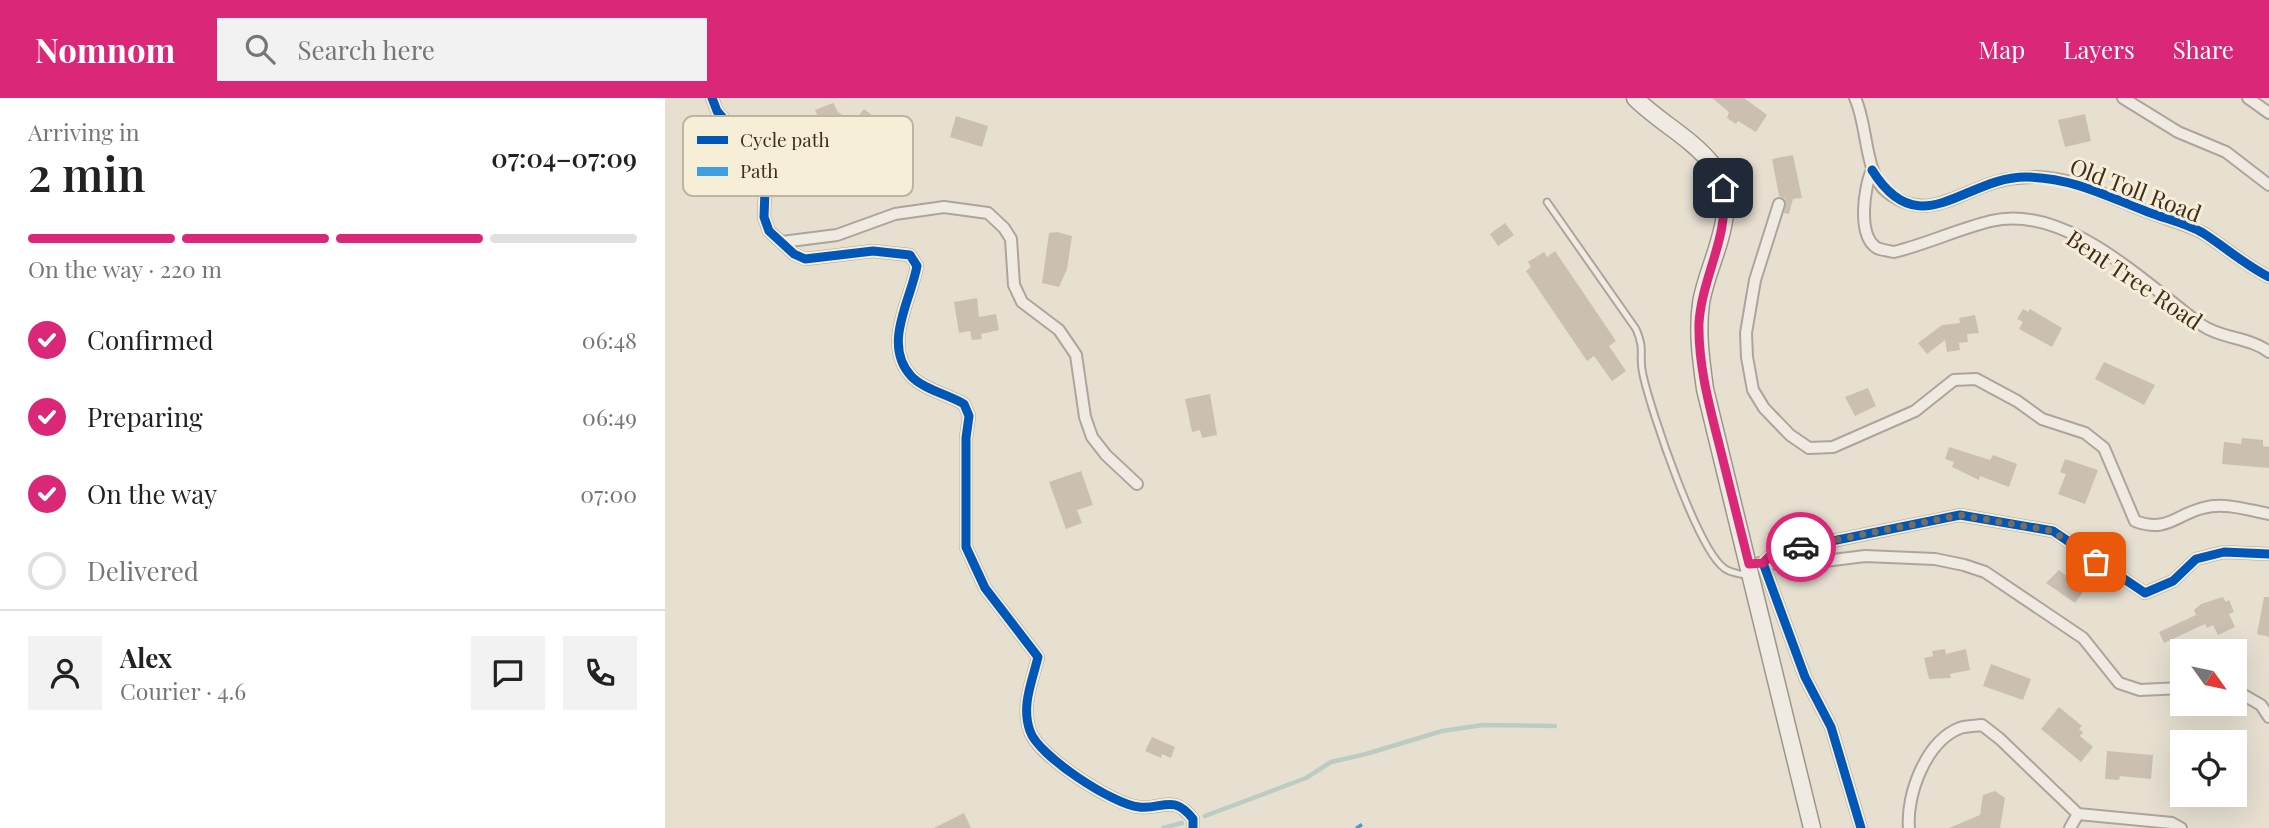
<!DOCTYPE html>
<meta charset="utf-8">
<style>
body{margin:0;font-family:"Playfair Display",serif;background:#f2f2f2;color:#222;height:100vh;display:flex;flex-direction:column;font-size:26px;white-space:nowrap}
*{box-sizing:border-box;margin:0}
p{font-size:23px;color:#767676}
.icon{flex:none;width:38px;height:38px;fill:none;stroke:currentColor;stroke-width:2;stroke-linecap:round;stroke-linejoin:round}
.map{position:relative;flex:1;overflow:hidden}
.panel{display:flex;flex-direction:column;background:#fff;width:665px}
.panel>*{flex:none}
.needle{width:46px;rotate:123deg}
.controls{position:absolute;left:1505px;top:541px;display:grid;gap:14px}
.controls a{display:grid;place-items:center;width:77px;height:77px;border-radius:0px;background:#fff;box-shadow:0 7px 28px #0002;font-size:35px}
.pin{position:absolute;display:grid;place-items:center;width:60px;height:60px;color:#fff;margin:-30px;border-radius:14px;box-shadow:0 4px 10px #0006}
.courier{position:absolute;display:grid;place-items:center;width:70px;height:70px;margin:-35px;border:5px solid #db2777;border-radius:50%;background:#fff;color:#222;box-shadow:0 2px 9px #0007}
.headline em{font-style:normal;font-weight:600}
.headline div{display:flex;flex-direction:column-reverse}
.headline{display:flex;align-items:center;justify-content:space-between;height:119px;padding:0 28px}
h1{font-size:46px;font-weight:600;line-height:52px}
.bar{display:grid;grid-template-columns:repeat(4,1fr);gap:10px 7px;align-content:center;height:84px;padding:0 28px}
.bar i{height:9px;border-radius:5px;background:#e0e0e0}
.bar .selected{background:#db2777}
.bar p{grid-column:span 4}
.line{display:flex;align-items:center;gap:18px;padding:0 28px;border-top:2px solid #e0e0e0}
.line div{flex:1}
.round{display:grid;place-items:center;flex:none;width:74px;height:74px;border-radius:0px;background:#f2f2f2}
ol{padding:0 28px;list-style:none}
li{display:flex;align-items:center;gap:21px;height:77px}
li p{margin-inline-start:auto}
li .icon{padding:7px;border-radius:50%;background:#db2777;color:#fff;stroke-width:4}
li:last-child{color:#767676}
li i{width:38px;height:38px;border:4px solid #e0e0e0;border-radius:50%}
header{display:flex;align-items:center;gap:42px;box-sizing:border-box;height:98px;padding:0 35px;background:#db2777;color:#fff}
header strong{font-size:33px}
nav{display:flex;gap:38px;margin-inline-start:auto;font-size:24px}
.search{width:490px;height:63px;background:#f2f2f2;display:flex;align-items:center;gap:18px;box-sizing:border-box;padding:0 24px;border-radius:0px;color:#767676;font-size:26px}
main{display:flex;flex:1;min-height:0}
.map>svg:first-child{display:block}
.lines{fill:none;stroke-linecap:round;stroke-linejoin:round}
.stream{stroke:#bcccc2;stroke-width:4.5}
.building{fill:#cbbfb2}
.service-casing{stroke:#ada599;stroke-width:9}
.minor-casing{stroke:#ada599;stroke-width:14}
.secondary-casing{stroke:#9c958a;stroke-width:19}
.service{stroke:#efebe3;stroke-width:5}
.minor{stroke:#efebe3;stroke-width:10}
.secondary{stroke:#efebe3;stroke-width:16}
.quiet{stroke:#3f9de0;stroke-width:7;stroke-dasharray:14 7;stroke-linecap:butt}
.cycleway-casing{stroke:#f7eed8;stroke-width:13}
.cycleway{stroke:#0057b8;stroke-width:9}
.done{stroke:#786c5e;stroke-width:7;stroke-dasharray:0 12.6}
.route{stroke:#db2777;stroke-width:9}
.labels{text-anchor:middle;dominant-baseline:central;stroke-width:6;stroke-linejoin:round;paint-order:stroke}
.street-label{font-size:23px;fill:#3d2e20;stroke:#f7eed8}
.key{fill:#f7eed8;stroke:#bfb4a1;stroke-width:2}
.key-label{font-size:19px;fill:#3d2e20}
</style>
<header>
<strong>Nomnom</strong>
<div class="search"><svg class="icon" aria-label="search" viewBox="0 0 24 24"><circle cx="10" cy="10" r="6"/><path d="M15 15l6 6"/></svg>Search here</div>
<nav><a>Map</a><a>Layers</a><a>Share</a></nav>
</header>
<main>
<section class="panel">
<div class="headline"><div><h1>2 min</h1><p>Arriving in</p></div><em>07:04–07:09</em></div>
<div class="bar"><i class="selected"></i><i class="selected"></i><i class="selected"></i><i></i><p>On the way · 220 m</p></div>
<ol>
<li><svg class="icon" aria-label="check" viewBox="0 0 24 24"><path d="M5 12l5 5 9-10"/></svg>Confirmed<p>06:48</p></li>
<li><svg class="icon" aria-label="check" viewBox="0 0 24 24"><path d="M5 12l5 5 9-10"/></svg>Preparing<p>06:49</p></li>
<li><svg class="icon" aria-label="check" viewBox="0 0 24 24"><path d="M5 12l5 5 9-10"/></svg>On the way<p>07:00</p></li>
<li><i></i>Delivered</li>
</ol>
<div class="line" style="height:126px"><a class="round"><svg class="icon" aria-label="person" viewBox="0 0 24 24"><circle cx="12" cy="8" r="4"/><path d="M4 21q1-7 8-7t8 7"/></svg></a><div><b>Alex</b><p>Courier · 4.6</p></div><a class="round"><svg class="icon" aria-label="chat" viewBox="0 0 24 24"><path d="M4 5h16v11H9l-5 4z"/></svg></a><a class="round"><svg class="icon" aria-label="phone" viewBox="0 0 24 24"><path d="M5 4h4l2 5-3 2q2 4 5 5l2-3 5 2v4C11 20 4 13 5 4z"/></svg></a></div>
</section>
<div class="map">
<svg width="1604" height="730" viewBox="0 0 1604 730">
<rect width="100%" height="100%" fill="#e7e0d1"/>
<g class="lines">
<g class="stream">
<polyline points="540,718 641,680 666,664 701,656 777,633 818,627 890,628"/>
<polyline points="498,730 517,725"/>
</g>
</g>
<g class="building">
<polygon points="1047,0 1079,0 1102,17 1091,34 1073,23 1071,26 1062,20 1064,14"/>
<polygon points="168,5 173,14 188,25 199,11 213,22 193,44 189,41 180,49 174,44 173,46 161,37 150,12"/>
<polygon points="1420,16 1426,43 1400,49 1393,22"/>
<polygon points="291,18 323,28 317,49 285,39"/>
<polygon points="1128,57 1137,100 1128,101 1124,116 1119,115 1120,101 1114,98 1107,61"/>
<polygon points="840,125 849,137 833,148 825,136"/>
<polygon points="392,134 407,138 402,171 394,189 377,185 384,135"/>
<polygon points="890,153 951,243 944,248 961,273 947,283 929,258 922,263 861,173 866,169 863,164 879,154 882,159"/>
<polygon points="312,200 314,219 331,216 334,232 316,236 317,241 307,242 305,233 294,235 289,204"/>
<polygon points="1358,211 1363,214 1365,211 1397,230 1387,249 1354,231 1358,224 1352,221"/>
<polygon points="1310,217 1314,235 1302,236 1303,244 1294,245 1295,252 1282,254 1280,242 1262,256 1253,245 1277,227 1295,225 1294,220"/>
<polygon points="1439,264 1490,287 1479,307 1430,281"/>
<polygon points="1203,290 1211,308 1190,318 1180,299"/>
<polygon points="545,296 552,337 537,340 535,332 527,334 520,301"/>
<polygon points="1577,340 1598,342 1598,348 1604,349 1604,370 1557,366 1559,344 1576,346"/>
<polygon points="1284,349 1325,362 1328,357 1352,366 1344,389 1315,378 1314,382 1287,369 1289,364 1280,361"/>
<polygon points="1400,361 1433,372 1420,406 1393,396 1401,376 1395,374"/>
<polygon points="416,373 428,407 412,412 417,425 401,431 384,384"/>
<polygon points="1394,472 1419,492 1410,505 1381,485"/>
<polygon points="1558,499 1561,504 1564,502 1569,514 1564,516 1570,529 1553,537 1548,527 1542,530 1540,526 1499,545 1494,534 1531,517 1529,512 1536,506"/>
<polygon points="1599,499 1604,499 1604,539 1592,536"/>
<polygon points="1280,551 1281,556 1301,551 1305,572 1285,576 1286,580 1264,581 1259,560 1268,558 1267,553"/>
<polygon points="1326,566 1366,581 1358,602 1318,588"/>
<polygon points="1394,609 1417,628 1414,631 1418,634 1415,638 1428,649 1416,664 1376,631"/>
<polygon points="487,639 510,649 506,660 497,656 496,660 480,653"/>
<polygon points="1442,653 1488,657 1486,681 1455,678 1454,682 1440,681"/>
<polygon points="1330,693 1340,700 1335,730 1284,730 1315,717 1318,697"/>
<polygon points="299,715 306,730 269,730"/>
</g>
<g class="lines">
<g class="service-casing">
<path id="service" d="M882,104l89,127c10,23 2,26 7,46 8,36 54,173 81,193 6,5 17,6 25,8"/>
</g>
<g class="minor-casing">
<g id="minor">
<path d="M47,0l5,13 15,18 28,24 6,10 -2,54 5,14 25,23 11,5 68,-8 37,4 7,11c-6,34 -35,78 -6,110 12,13 38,19 53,28l5,12 -3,22v109l19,41 53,69c-6,25 -17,49 -8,74 8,25 84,74 109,76 23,3 34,-14 54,12v9"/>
<path d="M1190,0c13,27 9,76 32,94 40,31 70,1 109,-10 13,-4 27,-5 42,-5 39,1 74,22 110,35 18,7 38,12 55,21 22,14 42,32 66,44"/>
<polyline points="1458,0 1513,34 1561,54 1604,87"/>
<polyline points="1583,0 1604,15"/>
<path d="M1207,72c-8,17 -15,66 5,78 5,2 12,3 17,4 33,-8 64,-23 97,-31 74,-18 154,62 209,103 21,15 50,13 69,28"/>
<path d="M1114,106l-24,76 -9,53 1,24 6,33 11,18 26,27 19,13 24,-1 82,-36 39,-31 22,-1 41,22 25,18 43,14 19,15 31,73c32,12 40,-6 68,-13 22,-6 45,2 66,6"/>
<polyline points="117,144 172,137 230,116 279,109 323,115 339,130 346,141 349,187 357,204 394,232 411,257 420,319 427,339 441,357 472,386"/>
<polyline points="1094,465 1136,466 1200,458 1270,461 1299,467 1320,474 1418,540 1454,585 1475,592 1517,590"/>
<polyline points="1570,592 1596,607 1604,619"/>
<polyline points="1196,730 1166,629 1140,579 1098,465 1108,455 1295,417 1388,433 1480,495 1508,483 1531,461 1559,454 1604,456"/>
<path d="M1244,730c-3,-33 17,-87 51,-100 6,-2 15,-2 22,-3l18,14 78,75 94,9 9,5"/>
<polyline points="1405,730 1413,716"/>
</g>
</g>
<g class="secondary-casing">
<path id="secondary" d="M970,0c24,24 55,39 77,66 33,43 -4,95 -11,139 -4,29 0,57 4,86l107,439"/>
</g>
<use href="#service" class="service"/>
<use href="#minor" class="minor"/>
<use href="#secondary" class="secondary"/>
<polyline class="quiet" points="693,727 695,730"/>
<g class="cycleway-casing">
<g id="cycleway">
<path d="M47,0l5,13 15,18 28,24 6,10 -2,54 5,14 25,23 11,5 68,-8 37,4 7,11c-6,34 -35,78 -6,110 12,13 38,19 53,28l5,12 -3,22v109l19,41 53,69c-6,25 -17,49 -8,74 8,25 84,74 109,76 23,3 34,-14 54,12v9"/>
<path d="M1207,72c48,77 93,6 155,7 46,1 79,19 121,35 18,7 38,11 55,21 22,14 42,32 66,44"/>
<polyline points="1196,730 1166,629 1140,579 1098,465 1108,455 1295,417 1388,433 1480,495 1508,483 1531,461 1559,454 1604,456"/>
</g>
</g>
<use href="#cycleway" class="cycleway"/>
</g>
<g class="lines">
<polyline class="done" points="1136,449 1295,417 1388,433 1431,464"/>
<path class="route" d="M1058,90c7,48 -21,88 -24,135 -1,41 10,82 20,121 10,40 20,80 30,120l14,-1 10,-10 28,-6"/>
</g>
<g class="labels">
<g class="street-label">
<text transform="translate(1471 91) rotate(21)">Old Toll Road</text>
<text transform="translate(1470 181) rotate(34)">Bent Tree Road</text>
</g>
</g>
<rect x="18" y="18" width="230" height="80" rx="10" class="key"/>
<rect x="32" y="38" width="31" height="8" fill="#0057b8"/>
<rect x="32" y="69" width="31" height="9" fill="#3f9de0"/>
<g class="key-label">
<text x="75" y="49">Cycle path</text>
<text x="75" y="80">Path</text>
</g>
</svg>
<div class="controls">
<a><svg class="needle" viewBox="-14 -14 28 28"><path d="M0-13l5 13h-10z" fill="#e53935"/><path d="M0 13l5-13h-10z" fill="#767676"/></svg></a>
<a><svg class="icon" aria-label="locate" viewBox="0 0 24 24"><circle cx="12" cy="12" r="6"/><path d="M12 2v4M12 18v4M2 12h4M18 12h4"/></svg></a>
</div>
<div class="pin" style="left:1431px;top:464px;background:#ea580c"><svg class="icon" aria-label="bag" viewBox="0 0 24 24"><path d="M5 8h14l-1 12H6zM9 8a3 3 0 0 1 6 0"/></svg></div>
<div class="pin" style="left:1058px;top:90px;background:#1f2937"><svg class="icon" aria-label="home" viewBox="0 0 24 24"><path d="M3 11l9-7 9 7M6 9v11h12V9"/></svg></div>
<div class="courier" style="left:1136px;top:449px"><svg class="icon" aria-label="car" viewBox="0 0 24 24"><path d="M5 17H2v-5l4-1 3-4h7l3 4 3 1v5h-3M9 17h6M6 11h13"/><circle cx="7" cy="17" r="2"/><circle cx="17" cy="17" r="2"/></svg></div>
</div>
</main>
